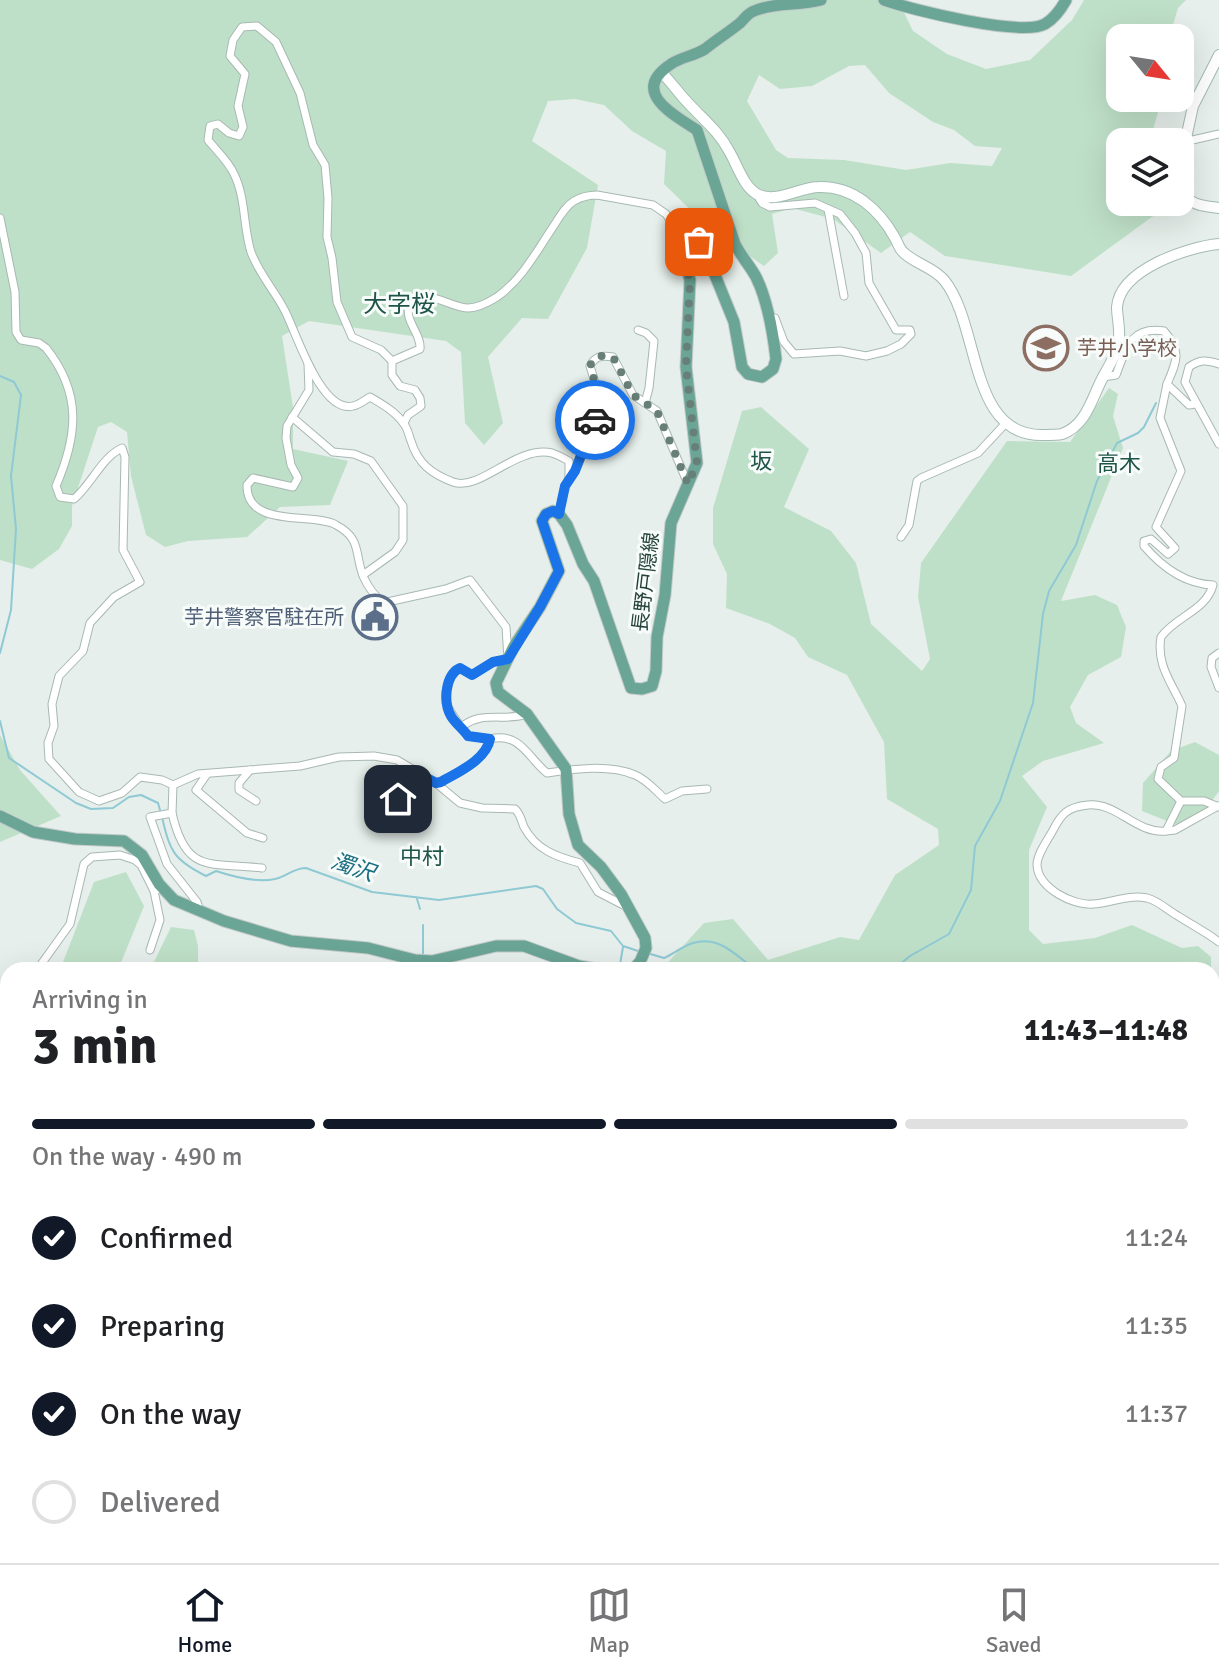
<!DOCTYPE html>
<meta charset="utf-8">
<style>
body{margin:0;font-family:Signika,"Noto Sans JP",sans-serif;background:#f2f2f2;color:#202124;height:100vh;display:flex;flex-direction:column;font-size:30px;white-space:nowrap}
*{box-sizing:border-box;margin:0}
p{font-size:26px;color:#757577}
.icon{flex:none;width:44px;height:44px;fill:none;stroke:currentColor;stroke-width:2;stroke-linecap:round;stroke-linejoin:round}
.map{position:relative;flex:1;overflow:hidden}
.sheet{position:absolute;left:0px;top:962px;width:1220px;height:602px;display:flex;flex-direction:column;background:#fff;border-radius:24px 24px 0 0;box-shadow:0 8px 32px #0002}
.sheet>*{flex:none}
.needle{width:52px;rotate:120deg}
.controls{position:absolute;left:1106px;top:24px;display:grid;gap:16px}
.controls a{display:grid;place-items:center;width:88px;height:88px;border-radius:16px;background:#fff;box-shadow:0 8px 32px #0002;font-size:40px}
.pin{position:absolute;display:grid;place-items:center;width:68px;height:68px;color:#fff;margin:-34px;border-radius:16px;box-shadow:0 4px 12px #0006}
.courier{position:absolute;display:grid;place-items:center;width:80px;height:80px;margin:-40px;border:6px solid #1a73e8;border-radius:50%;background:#fff;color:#222;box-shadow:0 2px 10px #0007}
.headline em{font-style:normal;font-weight:800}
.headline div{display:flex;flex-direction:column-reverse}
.headline{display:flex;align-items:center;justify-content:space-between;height:136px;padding:0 32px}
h1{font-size:52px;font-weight:800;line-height:60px}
.bar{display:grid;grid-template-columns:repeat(4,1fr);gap:12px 8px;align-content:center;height:96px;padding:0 32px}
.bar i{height:10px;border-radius:6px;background:#e0e0e0}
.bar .on{background:#111827}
.bar p{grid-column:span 4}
ol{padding:0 32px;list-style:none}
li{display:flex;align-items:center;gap:24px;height:88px}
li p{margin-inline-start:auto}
li .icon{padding:8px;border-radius:50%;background:#111827;color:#fff;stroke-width:4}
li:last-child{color:#757577}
li i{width:44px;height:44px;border:4px solid #e0e0e0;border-radius:50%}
.menu{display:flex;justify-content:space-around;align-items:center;height:112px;border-top:2px solid #e0e0e0;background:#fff;font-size:22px;color:#757577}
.menu a{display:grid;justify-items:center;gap:4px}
.menu .on{color:#111827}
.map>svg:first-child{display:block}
.green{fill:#bfe0c8;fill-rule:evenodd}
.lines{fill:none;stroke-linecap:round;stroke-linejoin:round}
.stream{stroke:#8ec9d4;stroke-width:2}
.minor-casing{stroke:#a8b8b2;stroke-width:9}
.secondary-casing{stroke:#a4bbb3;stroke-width:12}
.primary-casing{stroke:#c2cac8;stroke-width:13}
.minor{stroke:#fff;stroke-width:7}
.secondary{stroke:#fff;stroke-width:10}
.primary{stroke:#6aa596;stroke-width:11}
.done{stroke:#687f78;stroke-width:8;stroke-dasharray:0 14.4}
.route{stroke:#1a73e8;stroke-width:10}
.labels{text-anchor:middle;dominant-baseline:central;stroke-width:6;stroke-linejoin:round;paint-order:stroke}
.education-label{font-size:20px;fill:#785e54;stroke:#f7fbf9;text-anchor:start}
.street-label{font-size:20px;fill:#24423a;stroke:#f7fbf9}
.service-label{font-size:20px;fill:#4e5e75;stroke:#f7fbf9;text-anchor:end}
.neighbourhood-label{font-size:22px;fill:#1f5548;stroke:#f7fbf9}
.water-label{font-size:22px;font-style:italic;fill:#1c6f80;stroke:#f7fbf9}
.quarter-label{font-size:24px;fill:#1f5548;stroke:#f7fbf9}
</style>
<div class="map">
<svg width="1219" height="1563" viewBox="0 0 1219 1563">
<rect width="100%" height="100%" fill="#e6efeb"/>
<g class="green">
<path d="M0,0h898l15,31 34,23 39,15 44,-9 42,-40 12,-20h102l-8,8 -9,30h-49v60h42l-11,39 -31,5v60l51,1 -100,73 -126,-20 -35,-24 -29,21 -48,-34 -41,-11 -20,6 6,39 -14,13 -55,-38 -45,-44 2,-33 -34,-20 -28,-26 -29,-6 -27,2 -16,40 66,44 -11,63 -39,71 -26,-1 -34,39 15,66 -19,22 -19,-22 -4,-71 -15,-11 -137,-20 -27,15 11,71v42l55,12 -18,44 -50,2 -33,30 -59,4 -23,6 -19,-12 -15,-59 -4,-44 -16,-10 -13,5 -26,79v20l-13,23 -27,20 -32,-9zM865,65l24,28 44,29 21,8 21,16 27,2 -10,18 -42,-3 -44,7 -62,-10 -56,-2 -12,-8 -29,-49 12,-26 21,14 32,-3 37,-20z"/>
<polygon points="1109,388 1118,394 1113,416 1123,448 1061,601 1095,595 1117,605 1126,627 1121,657 1088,675 1070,707 1076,723 1104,743 1043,761 1022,776 1047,807 1029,850 1029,930 1043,944 1095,938 1132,925 1182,948 1198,946 1211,957 1211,970 661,970 704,923 733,919 768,960 840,937 859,940 895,875 939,845 938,829 887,799 884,742 847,675 808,657 795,638 770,624 726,608 727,574 713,544 713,508 742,411 761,407 809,449 784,507 831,531 856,563 871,624 922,671 930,659 918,597 921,563 1007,441 1070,442"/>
<polygon points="0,735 20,770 61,816 0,842"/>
<polygon points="1195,742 1219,755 1219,791 1198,820 1177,825 1142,811 1143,783 1171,751"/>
<polygon points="126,872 144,906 118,970 60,970 94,882"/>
<polygon points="171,927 194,930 198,946 198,970 150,970"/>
<polygon points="1219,1067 1219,1563 762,1563 770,1556 1212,1556 1212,1068"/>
<polygon points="8,1464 8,1556 106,1556 101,1563 0,1563 0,1476"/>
</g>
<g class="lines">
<g class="stream">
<polyline points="0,376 14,382 21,395 11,476 16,529 11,610 0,653"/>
<polyline points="0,721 9,758 76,803 91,809 113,808 129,797 141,795 158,803 160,810"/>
<path d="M162,817c8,35 12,43 44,59l10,-5c18,6 40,12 59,8 12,-3 19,-11 31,-11l66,24 67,8 97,-14 7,3 14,20 19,14 35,8 12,15 18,6"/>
<polyline points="417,899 420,909"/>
<path d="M647,953l17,5c9,-4 19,-12 29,-15 28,-8 43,14 64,27"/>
<polyline points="423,954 423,925"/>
<polyline points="619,970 623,947"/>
<polyline points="893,970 910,956 949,934 971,890 975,846 1000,801 1033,703 1043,614 1049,591 1076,545 1097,481 1117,443 1138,433 1144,427 1156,403"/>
<polyline points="1212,1025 1219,1025"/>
<polyline points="1212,1079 1219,1077"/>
<polyline points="1212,1126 1219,1123"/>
</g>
<g class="minor-casing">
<g id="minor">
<polyline points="1184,142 1219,134"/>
<polyline points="757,195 762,203 770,207 815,203 840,214 855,233 866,253 869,283 896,330 910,330 911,334 901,344 887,351 866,356 840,351 794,354 784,342 775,318"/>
<polyline points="828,209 844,296"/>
<path d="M0,218l15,74 1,40 5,8 18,3 7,5c36,45 32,87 10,138l4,11 14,2c17,-14 28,-42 48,-51l3,9 -2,93 17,32 -26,15 -24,26 -7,28 -24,25 -7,28 2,22 -6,17 1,16 30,33 20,9 23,-8 18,-16 22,3 11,5 25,-11 102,-8 39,-9 35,-1 23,4 39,23 24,20 22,5 33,1c6,6 6,11 9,18 12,23 33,30 56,36l18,29 29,15"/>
<polyline points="638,330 646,333 654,341 649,388 645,403"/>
<path d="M392,361l-11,-11 -29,-13 -15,-35 -5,-44 -5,-21 1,-39 -3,-33 -12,-20 -13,-52 -24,-51 -19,-16 -15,1 -9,13 -3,16 15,18 -7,32 5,21 -4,9 -10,-3 -11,-9 -8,2 -2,14c8,10 21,22 26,34 12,24 9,53 17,78 8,22 24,39 34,59 11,21 36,103 68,95 6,-1 12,-6 17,-9 12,7 26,15 34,27 4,5 5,12 7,17 7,23 21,33 42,41 27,10 63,-37 99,-29 6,2 12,5 17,8v18"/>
<path d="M308,364l1,26 -22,36 -1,12 5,27 7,13 -5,9 -40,-9 -6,7c-1,44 67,27 89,40 27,14 18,31 28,53 5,11 11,18 19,25l63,-14 24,-9 36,47 2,32 -15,3 -21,13 -12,-7 -5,2c-20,32 -4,42 13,66l22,3c-4,21 -35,37 -54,44"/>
<path d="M1219,364c-12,-4 -19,-5 -30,3l-4,15 34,62"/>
<path d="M1103,377l13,-2c10,-26 14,-49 48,-44 18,20 13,30 3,53l22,21 6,-1"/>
<path d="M1167,384l-7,34 21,53 -25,56 19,21 -7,6 -17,-15 -7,2v5c18,21 42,38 69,39 -7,26 -37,31 -52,52 -5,28 11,46 21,69l-8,52 -13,9 -3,12 23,22h23l15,6"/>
<polyline points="292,417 333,452 354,454 371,461 403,506 403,540 395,552 363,575"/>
<path d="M404,423l4,-8 13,-9 -1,-8 -5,-8 -15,-4 -8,-11v-14l28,-12c2,-15 -19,-32 -9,-45 13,-18 40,4 57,4 10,0 21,-6 29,-11 24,-17 38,-43 54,-67 7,-10 13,-23 23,-29 7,-4 15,-6 23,-6l56,10 13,9 19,28"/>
<path d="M559,514l6,-28 23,-45 10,-32 1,-13 -9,-30c5,-10 12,-11 23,-9l20,38 24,16 31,73"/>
<polyline points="901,537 909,525 917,481 921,478 978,453 1005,424"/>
<polyline points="1219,653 1212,658 1211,667 1219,688"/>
<path d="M462,727c18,-17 44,-5 65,-13"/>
<path d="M490,739c31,-7 38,19 57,34 27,-4 62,-9 88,2 11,4 21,16 30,24l17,-8 25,-2"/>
<polyline points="250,770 239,783 239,790 256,801"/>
<polyline points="207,774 196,790 247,833 263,838"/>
<polyline points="173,785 172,813 150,817 167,864 197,902 200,911"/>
<path d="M1181,801l-15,30c-30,3 -49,-29 -78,-26 -21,2 -27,9 -36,27 -5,9 -15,22 -15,33 1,23 36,41 56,39 18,-1 35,-10 54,-6 12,3 20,12 31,18 14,9 28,16 41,26"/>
<path d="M172,813c14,62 38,49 90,55"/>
<polyline points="370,823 421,775"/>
<polyline points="1166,831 1175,830 1218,806"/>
<polyline points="150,950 160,920 154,891"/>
<polyline points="37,970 70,924 84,864 92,857 120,855 135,860 141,865 154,891 162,888"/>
<polyline points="0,1000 8,998"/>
<polyline points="1212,1067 1219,1065"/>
<polyline points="0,1094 8,1098"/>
<polyline points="0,1398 8,1394"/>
<polyline points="0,1453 8,1448"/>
<polyline points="1212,1504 1219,1502"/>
<polyline points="70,1556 72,1563"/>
<polyline points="394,1556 395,1563"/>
<polyline points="545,1556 548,1563"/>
<polyline points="676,1556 677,1563"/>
<polyline points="480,1563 487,1556"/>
<polyline points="615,1563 628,1556"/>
</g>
</g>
<g class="secondary-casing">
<g id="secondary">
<path d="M662,73c10,10 18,22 28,32 14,15 29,27 39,46 8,13 15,38 30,44 19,8 41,-8 60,-8 34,-1 60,22 76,51 3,5 4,11 9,15 12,11 29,14 40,27 37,45 24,158 100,155 6,0 13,0 18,-1 25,-9 30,-37 41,-57 7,-13 15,-25 16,-39 1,-11 -2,-21 -2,-31 3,-38 71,-60 102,-63"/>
<polyline points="1180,166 1193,106 1219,55"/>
<path d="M1180,174c6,30 10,30 39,34"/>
</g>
</g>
<g class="primary-casing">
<g id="primary">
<path d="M884,0c28,10 138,37 161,24 10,-6 16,-15 21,-24"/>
<polyline points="0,816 33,832 75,839 124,841 142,855 159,884 174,900 224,921 291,941 368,948 415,960 432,961 496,946 524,946 579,966 603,970"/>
<path d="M632,970l8,-8 6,-14 -1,-10 -24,-44 -20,-27 -23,-22 -9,-31 -3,-45 -39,-55 -29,-22 -2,-9 18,-37 26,-39 19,-36 -17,-50 4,-7 7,-3 6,3 8,11 16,39 11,17 37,107 11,1 10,-3 4,-15 1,-34 8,-42 6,-72 26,-60 -11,-96 4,-87 -7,-26 2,-12 6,-4 13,10 30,74 8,45 6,7 14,3 11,-8 3,-10c-3,-26 -8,-58 -20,-82 -6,-11 -15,-21 -21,-33l-38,-114c-23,-15 -68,-38 -26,-66 10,-7 23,-8 34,-15 11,-9 24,-17 35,-26 4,-4 8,-10 14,-12 22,-9 45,-5 67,-11"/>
</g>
</g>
<use href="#minor" class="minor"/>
<use href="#secondary" class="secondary"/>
<use href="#primary" class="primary"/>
</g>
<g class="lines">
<polyline class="done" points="595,420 599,396 590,366 593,360 600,356 613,357 633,395 657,411 688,484 697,463 686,367 690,280 683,254 685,242 691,238 699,242"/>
<path class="route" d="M398,799l23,-24 15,8 5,-1c17,-10 45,-22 49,-43l-22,-3c-5,-7 -13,-13 -17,-20 -8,-14 -6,-41 9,-48l12,7 21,-13 15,-3 32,-52 19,-36 -17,-50 4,-7 7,-3 6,3 6,-28 10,-15 20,-51"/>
</g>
<defs>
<g id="school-ring" transform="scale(2.3)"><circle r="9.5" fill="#f7fbf9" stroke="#8d6e63" stroke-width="1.5"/><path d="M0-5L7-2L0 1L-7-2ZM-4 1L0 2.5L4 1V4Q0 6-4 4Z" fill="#8d6e63"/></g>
<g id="civic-ring" transform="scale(2.3)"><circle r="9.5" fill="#f7fbf9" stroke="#5c6f8a" stroke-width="1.5"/><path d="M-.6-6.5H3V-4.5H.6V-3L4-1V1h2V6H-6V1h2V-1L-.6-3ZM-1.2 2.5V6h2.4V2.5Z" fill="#5c6f8a"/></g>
</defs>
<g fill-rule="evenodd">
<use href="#school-ring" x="1046" y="348"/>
<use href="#civic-ring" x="375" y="617"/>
</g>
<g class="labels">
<g class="education-label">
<text x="1077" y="348">芋井小学校</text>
</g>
<g class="street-label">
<text transform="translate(646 582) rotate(-83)">長野戸隠線</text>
</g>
<g class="service-label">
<text x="344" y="617">芋井警察官駐在所</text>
</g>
<g class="neighbourhood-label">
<text x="761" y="461">坂</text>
<text x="1119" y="463">高木</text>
<text x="422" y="856">中村</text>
</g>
<g class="water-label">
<text transform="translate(353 867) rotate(19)">濁沢</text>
</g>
<g class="quarter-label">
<text x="399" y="304">大字桜</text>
</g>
</g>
</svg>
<div class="controls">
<a><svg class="needle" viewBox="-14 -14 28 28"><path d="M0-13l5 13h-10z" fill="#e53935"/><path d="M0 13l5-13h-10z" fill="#757577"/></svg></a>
<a><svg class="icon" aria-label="layers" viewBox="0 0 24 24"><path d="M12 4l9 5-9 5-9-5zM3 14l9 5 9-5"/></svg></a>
</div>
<div class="pin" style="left:699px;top:242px;background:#ea580c"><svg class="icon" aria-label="bag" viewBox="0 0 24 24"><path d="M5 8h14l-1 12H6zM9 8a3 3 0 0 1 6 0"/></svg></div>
<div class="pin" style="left:398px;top:799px;background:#1f2937"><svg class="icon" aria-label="home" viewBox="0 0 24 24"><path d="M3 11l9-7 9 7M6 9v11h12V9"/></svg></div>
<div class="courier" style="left:595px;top:420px"><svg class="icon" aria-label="car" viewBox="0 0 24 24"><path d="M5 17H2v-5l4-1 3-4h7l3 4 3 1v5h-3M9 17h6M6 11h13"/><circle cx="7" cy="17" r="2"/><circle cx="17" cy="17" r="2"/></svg></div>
<section class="sheet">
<div class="headline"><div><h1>3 min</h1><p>Arriving in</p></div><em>11:43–11:48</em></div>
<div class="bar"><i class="on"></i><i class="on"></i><i class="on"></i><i></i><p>On the way · 490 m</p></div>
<ol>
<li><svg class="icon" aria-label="check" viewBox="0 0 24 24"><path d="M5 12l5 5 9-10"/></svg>Confirmed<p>11:24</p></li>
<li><svg class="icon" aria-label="check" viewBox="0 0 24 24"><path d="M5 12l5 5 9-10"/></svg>Preparing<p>11:35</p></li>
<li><svg class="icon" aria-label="check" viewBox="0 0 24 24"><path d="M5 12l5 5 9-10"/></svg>On the way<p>11:37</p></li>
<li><i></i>Delivered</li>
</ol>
</section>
</div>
<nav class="menu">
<a class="on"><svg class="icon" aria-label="home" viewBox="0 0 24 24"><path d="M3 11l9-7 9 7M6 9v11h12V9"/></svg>Home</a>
<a><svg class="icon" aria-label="map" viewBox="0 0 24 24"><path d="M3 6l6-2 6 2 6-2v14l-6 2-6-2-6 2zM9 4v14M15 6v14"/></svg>Map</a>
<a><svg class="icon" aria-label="saved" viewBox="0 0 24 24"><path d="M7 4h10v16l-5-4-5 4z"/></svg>Saved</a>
</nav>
